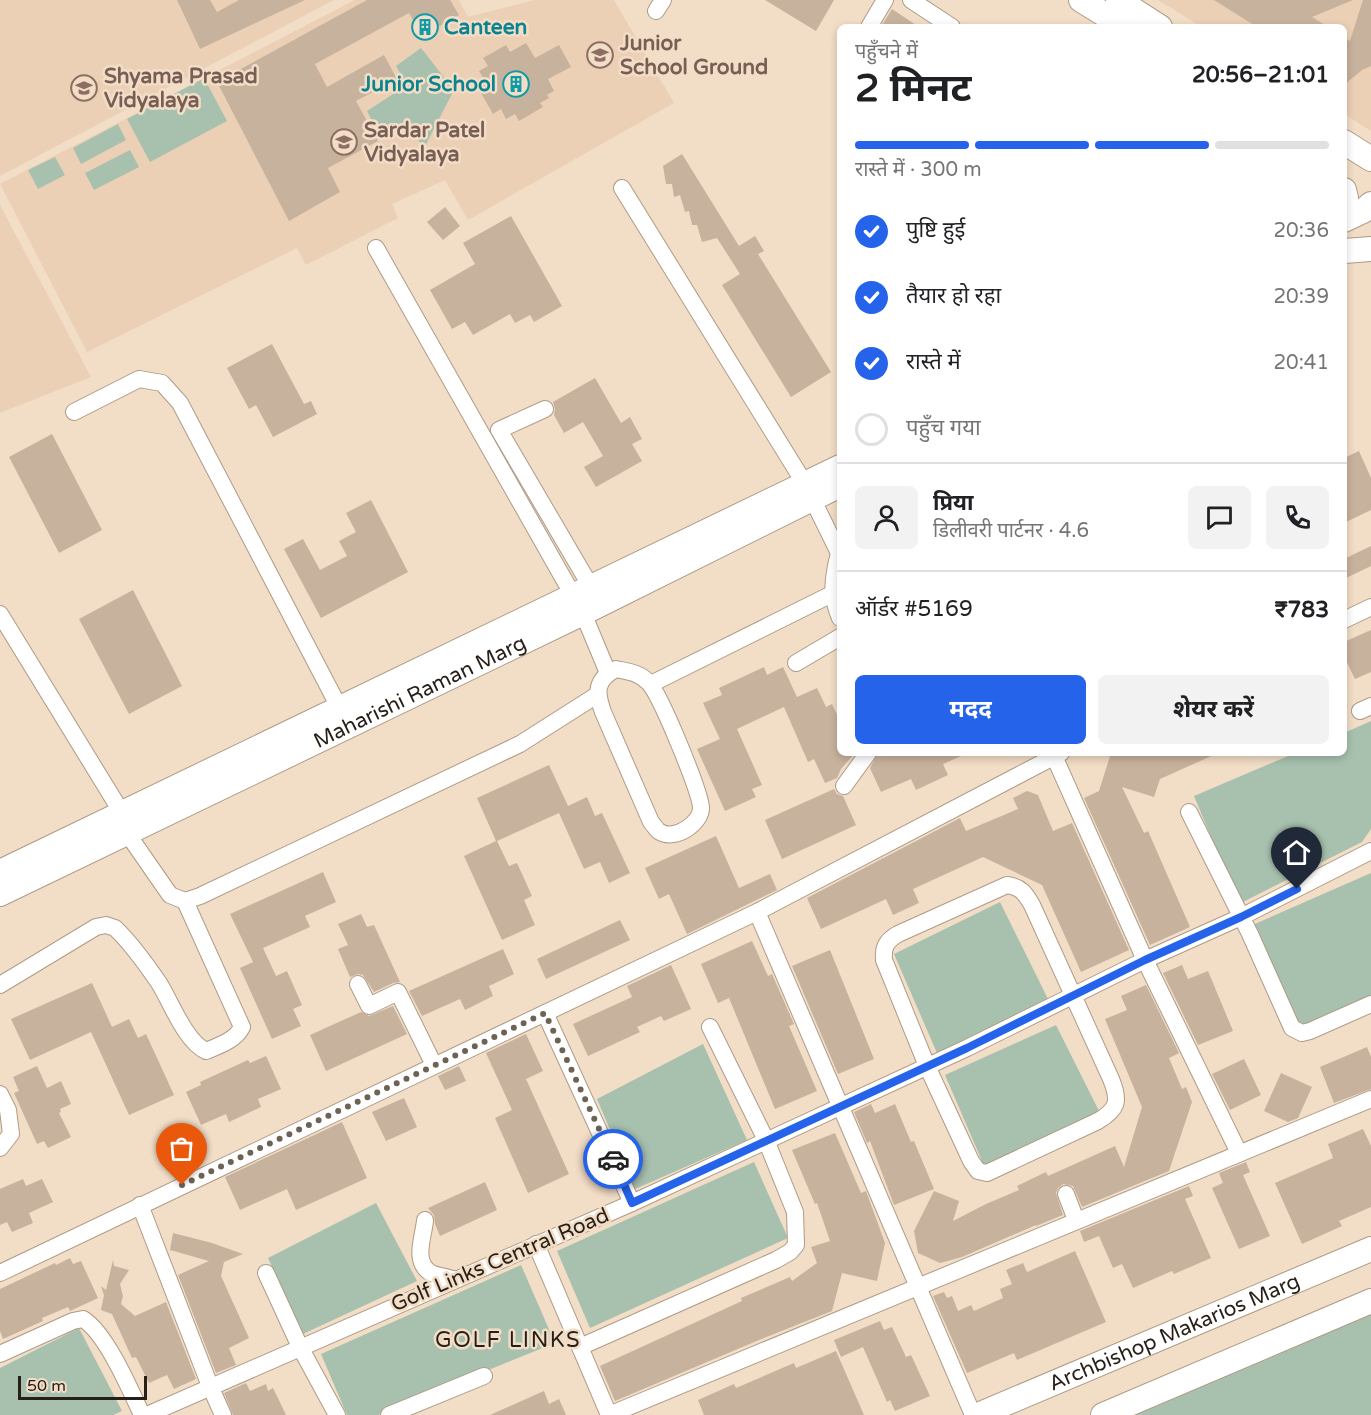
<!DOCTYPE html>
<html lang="hi">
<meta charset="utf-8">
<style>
body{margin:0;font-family:"Varela Round","Noto Sans Devanagari",sans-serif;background:#f2f2f2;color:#202124;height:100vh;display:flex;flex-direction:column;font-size:22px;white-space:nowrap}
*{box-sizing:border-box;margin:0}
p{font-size:20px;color:#757577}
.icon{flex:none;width:33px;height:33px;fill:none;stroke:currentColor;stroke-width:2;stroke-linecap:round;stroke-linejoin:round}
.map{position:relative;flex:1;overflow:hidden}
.sheet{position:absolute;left:837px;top:24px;width:510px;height:732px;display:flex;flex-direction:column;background:#fff;border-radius:9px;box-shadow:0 3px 9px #0003}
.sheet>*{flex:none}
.scale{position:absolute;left:18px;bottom:15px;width:129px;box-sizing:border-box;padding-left:6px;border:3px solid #271f17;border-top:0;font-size:16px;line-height:21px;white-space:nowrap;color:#271f17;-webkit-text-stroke:4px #f2ddc6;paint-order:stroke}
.pin{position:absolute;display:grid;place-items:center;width:51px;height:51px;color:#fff;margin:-62px -26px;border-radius:50% 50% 50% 0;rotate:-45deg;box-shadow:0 0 6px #0007}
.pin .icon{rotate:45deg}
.courier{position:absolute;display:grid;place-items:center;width:60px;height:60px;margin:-30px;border:4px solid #2563eb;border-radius:50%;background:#fff;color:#222;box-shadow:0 2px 8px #0007}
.summary em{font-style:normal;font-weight:700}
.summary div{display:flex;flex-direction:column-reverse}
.summary{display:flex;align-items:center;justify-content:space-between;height:102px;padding:0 18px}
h1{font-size:39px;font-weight:700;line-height:45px}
.bar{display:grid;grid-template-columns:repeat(4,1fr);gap:9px 6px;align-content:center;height:72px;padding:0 18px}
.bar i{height:8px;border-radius:4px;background:#e0e0e0}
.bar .current{background:#2563eb}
.bar p{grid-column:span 4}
.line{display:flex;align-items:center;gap:15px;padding:0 18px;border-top:2px solid #e0e0e0}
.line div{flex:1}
.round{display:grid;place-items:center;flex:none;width:63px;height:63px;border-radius:9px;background:#f2f2f2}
ol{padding:0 18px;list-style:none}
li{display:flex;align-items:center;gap:18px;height:66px}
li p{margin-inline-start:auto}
li .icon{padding:6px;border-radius:50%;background:#2563eb;color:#fff;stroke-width:4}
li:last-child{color:#757577}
li i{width:33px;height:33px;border:3px solid #e0e0e0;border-radius:50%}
.cta{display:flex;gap:12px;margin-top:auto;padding:12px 18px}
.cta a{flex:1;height:69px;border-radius:9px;background:#2563eb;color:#fff;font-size:24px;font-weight:700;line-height:69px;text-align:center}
.cta a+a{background:#f2f2f2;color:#202124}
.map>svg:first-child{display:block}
.built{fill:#ebd0b5}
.green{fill:#a8c1af}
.building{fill:#c7b29d}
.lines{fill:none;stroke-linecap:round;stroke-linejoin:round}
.street-casing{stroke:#af9b86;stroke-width:18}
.secondary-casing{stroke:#af9b86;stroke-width:26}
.street{stroke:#fff;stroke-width:16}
.secondary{stroke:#fff;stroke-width:24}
.done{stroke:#6e6254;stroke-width:6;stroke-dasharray:0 10.8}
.route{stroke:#2563eb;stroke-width:8}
.labels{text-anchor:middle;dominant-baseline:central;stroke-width:5;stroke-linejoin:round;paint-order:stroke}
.culture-label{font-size:21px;font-weight:bold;fill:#0d838f;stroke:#f2ddc6;text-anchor:start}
.education-label{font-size:21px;font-weight:bold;fill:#785e54;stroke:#f2ddc6;text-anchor:start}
.street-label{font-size:21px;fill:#271f17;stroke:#f2ddc6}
.neighbourhood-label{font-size:22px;letter-spacing:1.5px;fill:#271f17;stroke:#f2ddc6}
</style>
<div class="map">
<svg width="1371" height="1415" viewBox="0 0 1371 1415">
<rect width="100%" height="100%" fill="#f2ddc6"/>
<g class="built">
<polygon points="0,0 334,0 0,176"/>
<polygon points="355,0 459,0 468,17 534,0 614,0 674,103 468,220 445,180 392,204 398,218 306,265 297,248 87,352 0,184"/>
<polygon points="1158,0 1371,0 1371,131 1344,114 1344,27 1202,27"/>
<polygon points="0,205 91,377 0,413"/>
</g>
<g class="green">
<polygon points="421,48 454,90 424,148 405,122 381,139 367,111 407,85 396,66"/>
<polygon points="204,78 227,121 150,162 127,119"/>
<polygon points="118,124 126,140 81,164 73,148"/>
<polygon points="130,150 139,167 94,190 85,173"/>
<polygon points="55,157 65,175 38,189 28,170"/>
<polygon points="1371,721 1371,829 1362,842 1239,904 1194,796 1295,753 1344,753 1344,733"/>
<polygon points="1371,873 1371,1001 1297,1032 1248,927"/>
<polygon points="1000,902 1048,999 937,1053 894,954"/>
<polygon points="1056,1025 1099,1111 985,1168 945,1075"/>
<polygon points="703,1044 747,1140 635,1189 597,1099"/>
<polygon points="754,1162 788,1238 590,1328 557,1251"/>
<polygon points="376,1203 417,1281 303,1334 268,1258"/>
<polygon points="521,1265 555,1343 378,1415 347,1415 321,1354"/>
<polygon points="1371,1312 1371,1415 1129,1415"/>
<polygon points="79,1328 122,1411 113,1415 0,1415 0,1368"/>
</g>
<g class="building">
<polygon points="177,0 210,0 217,12 239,0 305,0 200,49"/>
<polygon points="367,0 450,0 459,15 422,36 409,13 315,64 327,87 384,55 397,79 356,101 378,141 328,168 340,192 289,221 217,82"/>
<polygon points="765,0 834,0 816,31"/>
<polygon points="1214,0 1353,0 1312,17 1328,27 1257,27"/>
<polygon points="1363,0 1371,0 1371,66 1362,70 1344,85 1344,38 1350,41"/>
<polygon points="892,9 919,27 881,27"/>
<polygon points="526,43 535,58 559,45 571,67 548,79 554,91 547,95 549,98 540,103 543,107 519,121 515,114 506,119 501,109 493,114 477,86 485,81 479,71 488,66 483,58 506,45 510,52"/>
<polygon points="682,154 739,246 755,236 764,251 758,254 831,372 791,397 722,285 740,274 717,238 702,242 697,225 692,225 689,211 685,212 680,195 674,197 672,184 666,184 663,166"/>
<polygon points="445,207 460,226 443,240 427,222"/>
<polygon points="511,216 562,306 534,322 530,315 515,323 510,314 473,335 465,322 452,329 430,290 475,264 463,243"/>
<polygon points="272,344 304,404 311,401 317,414 273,437 256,405 249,409 227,368"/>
<polygon points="595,378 621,423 630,417 642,439 632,444 642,461 596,487 584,467 603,456 583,422 564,433 554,415 555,409 553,402"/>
<polygon points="52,434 102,530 59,553 9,457"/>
<polygon points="1359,451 1371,478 1371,510 1344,523 1344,458"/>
<polygon points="371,500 408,572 321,618 284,549 303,539 320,570 347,556 339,541 356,532 346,513"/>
<polygon points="1371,546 1371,566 1344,579 1344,559"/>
<polygon points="133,590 182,686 129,714 79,619"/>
<polygon points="1371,630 1371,672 1355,679 1344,656 1344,642"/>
<polygon points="764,667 767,675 783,667 797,697 817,688 826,707 832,704 840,721 840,753 855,753 841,769 837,778 825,783 814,759 808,762 784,707 737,729 762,785 752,789 756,797 725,811 697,749 720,739 703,703 722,695 719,688"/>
<polygon points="878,753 968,753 943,764 948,775 916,790 911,779 881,792 870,768"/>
<polygon points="1111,753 1218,753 1160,779 1154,797 1122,787 1144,833 1148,831 1190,927 1150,945 1084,798 1099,791"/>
<polygon points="549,765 568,806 587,797 595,816 602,813 630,873 609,883 600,862 584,869 559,813 497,841 509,866 517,863 532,896 524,900 535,925 502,940 464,856 496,841 477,798"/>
<polygon points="834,789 837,794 843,796 856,825 782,859 765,820"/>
<polygon points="1027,791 1038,795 1053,831 1072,823 1129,950 1081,972 1042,885 983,857 913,889 919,903 893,915 886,899 821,929 807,898 960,818 966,831 1018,809 1013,798"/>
<polygon points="716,836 739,888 770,874 777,890 687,934 669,894 659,899 645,868"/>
<polygon points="323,872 336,902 305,916 310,927 263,948 276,976 287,971 302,1005 293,1009 301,1026 272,1039 240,968 253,962 230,914"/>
<polygon points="361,914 367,927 374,925 400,982 393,983 374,992 363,975 358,974 350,977 338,949 348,945 338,924"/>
<polygon points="620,920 630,940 546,979 537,959"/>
<polygon points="752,941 768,976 772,974 794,1024 789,1026 817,1091 775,1109 729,998 718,1003 701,964"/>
<polygon points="503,949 514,974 489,986 493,996 465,1010 460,999 422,1016 409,991"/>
<polygon points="830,950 874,1059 838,1074 792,966"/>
<polygon points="671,965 691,1009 664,1021 661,1016 637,1027 640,1032 588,1056 573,1024 632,997 627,986"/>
<polygon points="1182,965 1188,979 1208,971 1233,1031 1198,1045 1163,973"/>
<polygon points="92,983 112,1027 129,1019 138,1038 146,1034 174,1095 129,1115 91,1032 30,1060 11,1019"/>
<polygon points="1146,985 1179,1053 1169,1058 1182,1089 1186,1087 1192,1102 1169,1171 1082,1207 1073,1186 1063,1184 1058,1188 1056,1193 1063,1215 1036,1226 1036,1225 962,1257 940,1263 918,1253 914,1231 934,1191 959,1201 953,1221 986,1204 1019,1190 1017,1186 1046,1172 1048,1176 1115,1146 1124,1167 1142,1107 1105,1019 1127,1010 1121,996"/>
<polygon points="393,1006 407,1034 326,1071 310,1035 361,1012 369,1016"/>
<polygon points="526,1034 543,1071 526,1079 569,1174 528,1193 495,1118 512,1110 486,1053"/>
<polygon points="1367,1047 1371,1057 1371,1089 1334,1103 1320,1067"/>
<polygon points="266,1056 281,1089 258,1099 261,1107 229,1122 226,1114 201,1125 186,1092 201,1085 200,1082 248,1060 250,1063"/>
<polygon points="1244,1059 1261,1095 1230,1110 1212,1074"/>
<polygon points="37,1066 47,1088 61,1081 71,1104 60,1109 61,1112 59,1113 71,1137 48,1148 44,1141 37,1144 14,1093 19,1091 13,1077"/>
<polygon points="459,1066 466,1081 445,1090 438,1076"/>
<polygon points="1281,1073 1312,1087 1298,1118 1288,1122 1264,1111"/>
<polygon points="404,1098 417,1127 386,1141 372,1112"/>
<polygon points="871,1104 875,1113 895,1104 911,1142 914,1141 934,1189 894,1205 870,1141 867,1143 854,1112"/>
<polygon points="342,1122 367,1178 296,1210 287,1189 240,1210 225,1177"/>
<polygon points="1363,1129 1371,1146 1371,1207 1339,1221 1342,1226 1302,1244 1275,1183 1333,1158 1328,1144"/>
<polygon points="835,1133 861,1193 866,1191 885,1243 877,1281 842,1273 832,1311 759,1340 615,1401 600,1366 742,1301 741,1298 790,1277 792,1281 817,1263 811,1247 830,1241 817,1203 815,1204 792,1150"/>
<polygon points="1246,1162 1250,1172 1243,1175 1270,1236 1239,1249 1212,1188 1223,1183 1219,1173"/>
<polygon points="23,1179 26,1186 42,1179 53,1202 29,1213 33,1223 12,1232 7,1222 0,1225 0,1189"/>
<polygon points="485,1182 497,1210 440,1236 435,1224 434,1215 428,1208"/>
<polygon points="1189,1186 1193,1196 1185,1199 1211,1258 1174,1274 1172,1271 1133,1288 1122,1264 1113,1268 1099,1236 1084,1242 1080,1231"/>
<polygon points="173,1233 212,1243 243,1254 224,1262 221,1276 249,1338 229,1348 236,1365 216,1373 178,1275 209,1261 170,1250"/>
<polygon points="1075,1251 1106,1322 1017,1360 1014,1353 967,1373 933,1296 944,1292 947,1298 952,1296 958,1311 971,1305 974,1311 1003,1298 1000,1289 1012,1284 1006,1270 1023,1263 1027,1272"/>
<polygon points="70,1258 73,1264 81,1261 98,1298 70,1311 68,1307 42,1318 43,1321 3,1339 0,1331 0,1289 55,1263 56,1265"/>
<polygon points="113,1260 114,1266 129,1270 120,1284 123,1296 121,1304 135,1316 166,1302 196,1379 174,1389 167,1375 149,1383 136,1357 132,1358 112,1314 101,1310 104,1295 101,1286 106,1290"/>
<polygon points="880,1321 884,1330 892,1327 906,1357 911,1355 930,1396 895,1411 890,1400 887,1402 863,1347 841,1357 834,1340"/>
<polygon points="836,1351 864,1415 704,1415 698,1400 734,1384 736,1388 794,1363 796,1368"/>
<polygon points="246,1383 250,1391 266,1384 268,1391 273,1388 286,1415 233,1415 224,1393"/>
<polygon points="544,1391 549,1404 559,1399 566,1415 490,1415"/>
</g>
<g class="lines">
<g class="street-casing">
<g id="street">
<polyline points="911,0 952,27"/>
<polyline points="656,11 663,0"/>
<polyline points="869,27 885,0"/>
<path d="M622,188l183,296 34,69c-6,24 -9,42 1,65"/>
<polyline points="376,248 583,613 608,673"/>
<polyline points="545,409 499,430 591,587"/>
<polyline points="74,412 139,379 162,383 180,403 339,707"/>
<polyline points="0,614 122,813"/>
<polyline points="1344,620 1371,607"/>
<polyline points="796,663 840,637"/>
<path d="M616,669c14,3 24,4 33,14 12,13 50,106 52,124 1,16 -26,34 -41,25 -3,-1 -6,-7 -9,-10l-48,-110c-7,-20 -8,-32 13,-43z"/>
<polyline points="651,684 832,594"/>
<polyline points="1360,711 1371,706"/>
<polyline points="1054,756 1145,960 1239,1153"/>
<polyline points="844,786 868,753"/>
<polyline points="1189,812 1250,934 1292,1028 1302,1033 1310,1031 1371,1004"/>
<polyline points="127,833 170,895 185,901 200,896 520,744 597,695"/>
<path d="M1007,885c14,2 18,8 25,20l79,174c9,22 7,30 -13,42l-111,52 -9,-2 -7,-10 -44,-95 -43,-106c-1,-13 2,-19 14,-26z"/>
<polyline points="757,912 973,1415"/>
<polyline points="358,984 369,1006 398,992 434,1065"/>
<path d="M0,985l96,-58 10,-2 9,3c16,15 31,36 44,55 12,19 26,58 47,68 12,-5 30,-11 36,-24l-57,-126"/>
<polyline points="545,1013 632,1203"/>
<polyline points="0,1094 8,1110 11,1134 0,1148"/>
<polyline points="1066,1194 1076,1220"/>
<polyline points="140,1205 210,1386 223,1415"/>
<path d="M425,1220c-1,16 -13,42 6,53 7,3 17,4 24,7"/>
<polyline points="536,1244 609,1415"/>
<polyline points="0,1273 757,912 1061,753"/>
<polyline points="266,1273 300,1347 337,1415"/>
<polyline points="580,1347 776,1260 790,1252 796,1245 795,1212 766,1140 710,1027"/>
<path d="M0,1354l73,-33 10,-2c23,14 47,70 59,96"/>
<polyline points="147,1415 632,1203 967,1048 1145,960 1241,917 1371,851"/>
<polyline points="389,1415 484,1376"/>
<polyline points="609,1415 1371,1099"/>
</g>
</g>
<g class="secondary-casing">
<g id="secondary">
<polyline points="1081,0 1125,27"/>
<polyline points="1118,0 1160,27"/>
<polyline points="1344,142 1371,159"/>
<polyline points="1344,190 1346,198 1344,203"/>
<polyline points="1344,220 1363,211 1371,204"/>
<polyline points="1344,251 1371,249"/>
<polyline points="0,872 840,467"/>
<path id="s1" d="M0,894l583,-281 257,-128"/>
<path id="s2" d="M978,1415l393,-166"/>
<polyline points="1103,1415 1371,1301"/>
</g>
</g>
<use href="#street" class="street"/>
<use href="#secondary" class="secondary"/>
</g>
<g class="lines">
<polyline class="done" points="182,1185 545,1013 613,1159"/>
<polyline class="route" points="613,1159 632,1203 967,1048 1145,960 1241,917 1297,889"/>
</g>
<defs>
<g id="building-ring" transform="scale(1.35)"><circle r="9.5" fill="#f2ddc6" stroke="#0f9aa8" stroke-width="1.5"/><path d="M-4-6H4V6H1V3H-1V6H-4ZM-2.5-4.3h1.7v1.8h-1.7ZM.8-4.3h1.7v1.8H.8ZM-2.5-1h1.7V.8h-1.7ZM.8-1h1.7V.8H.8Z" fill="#0f9aa8"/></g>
<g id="school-ring" transform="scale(1.35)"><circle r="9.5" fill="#f2ddc6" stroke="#8d6e63" stroke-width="1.5"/><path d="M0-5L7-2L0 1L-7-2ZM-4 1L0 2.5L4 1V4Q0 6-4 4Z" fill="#8d6e63"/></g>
</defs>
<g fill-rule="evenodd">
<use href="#building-ring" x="425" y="27"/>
<use href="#school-ring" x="600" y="55"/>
<use href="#building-ring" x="516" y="84"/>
<use href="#school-ring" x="84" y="88"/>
<use href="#school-ring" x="344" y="142"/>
</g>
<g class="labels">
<g class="culture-label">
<text x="444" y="27">Canteen</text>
<text x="496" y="84" text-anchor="end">Junior School</text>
</g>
<g class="education-label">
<text x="620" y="43">Junior<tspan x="620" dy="24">School Ground</tspan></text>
<text x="104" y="76">Shyama Prasad<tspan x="104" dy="24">Vidyalaya</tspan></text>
<text x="364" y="130">Sardar Patel<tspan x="364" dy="24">Vidyalaya</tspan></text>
</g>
<g class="street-label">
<text stroke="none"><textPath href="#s1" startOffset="466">Maharishi Raman Marg</textPath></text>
<text transform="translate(500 1260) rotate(-23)">Golf Links Central Road</text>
<text stroke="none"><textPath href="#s2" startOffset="213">Archbishop Makarios Marg</textPath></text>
</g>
<g class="neighbourhood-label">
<text x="508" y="1340">GOLF LINKS</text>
</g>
</g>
</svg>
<div class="scale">50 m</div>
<div class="pin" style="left:182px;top:1185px;background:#ea580c"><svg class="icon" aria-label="bag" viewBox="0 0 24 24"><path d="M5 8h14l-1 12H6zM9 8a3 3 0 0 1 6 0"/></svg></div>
<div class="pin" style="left:1297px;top:889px;background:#1f2937"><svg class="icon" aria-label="home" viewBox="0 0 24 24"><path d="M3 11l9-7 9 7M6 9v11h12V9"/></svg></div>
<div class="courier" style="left:613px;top:1159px"><svg class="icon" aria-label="car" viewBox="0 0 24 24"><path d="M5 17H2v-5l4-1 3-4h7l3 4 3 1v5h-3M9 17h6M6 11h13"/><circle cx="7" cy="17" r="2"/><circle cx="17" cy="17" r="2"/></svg></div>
<section class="sheet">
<div class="summary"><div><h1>2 मिनट</h1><p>पहुँचने में</p></div><em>20:56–21:01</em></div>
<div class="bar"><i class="current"></i><i class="current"></i><i class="current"></i><i></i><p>रास्ते में · 300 m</p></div>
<ol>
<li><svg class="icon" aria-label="check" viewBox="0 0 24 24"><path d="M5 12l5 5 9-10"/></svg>पुष्टि हुई<p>20:36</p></li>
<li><svg class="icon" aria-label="check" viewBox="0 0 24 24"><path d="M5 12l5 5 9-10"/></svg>तैयार हो रहा<p>20:39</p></li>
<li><svg class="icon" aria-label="check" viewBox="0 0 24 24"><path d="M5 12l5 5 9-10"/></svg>रास्ते में<p>20:41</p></li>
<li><i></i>पहुँच गया</li>
</ol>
<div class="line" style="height:108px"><a class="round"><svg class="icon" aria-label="person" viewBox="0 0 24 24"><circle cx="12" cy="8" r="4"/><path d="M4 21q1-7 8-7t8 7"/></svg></a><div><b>प्रिया</b><p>डिलीवरी पार्टनर · 4.6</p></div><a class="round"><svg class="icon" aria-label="chat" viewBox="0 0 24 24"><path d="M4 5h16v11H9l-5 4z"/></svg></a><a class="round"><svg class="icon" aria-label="phone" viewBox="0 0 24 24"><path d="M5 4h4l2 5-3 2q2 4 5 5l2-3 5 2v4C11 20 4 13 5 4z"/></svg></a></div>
<div class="line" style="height:78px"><div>ऑर्डर #5169</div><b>₹783</b></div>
<div class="cta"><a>मदद</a><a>शेयर करें</a></div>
</section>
</div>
